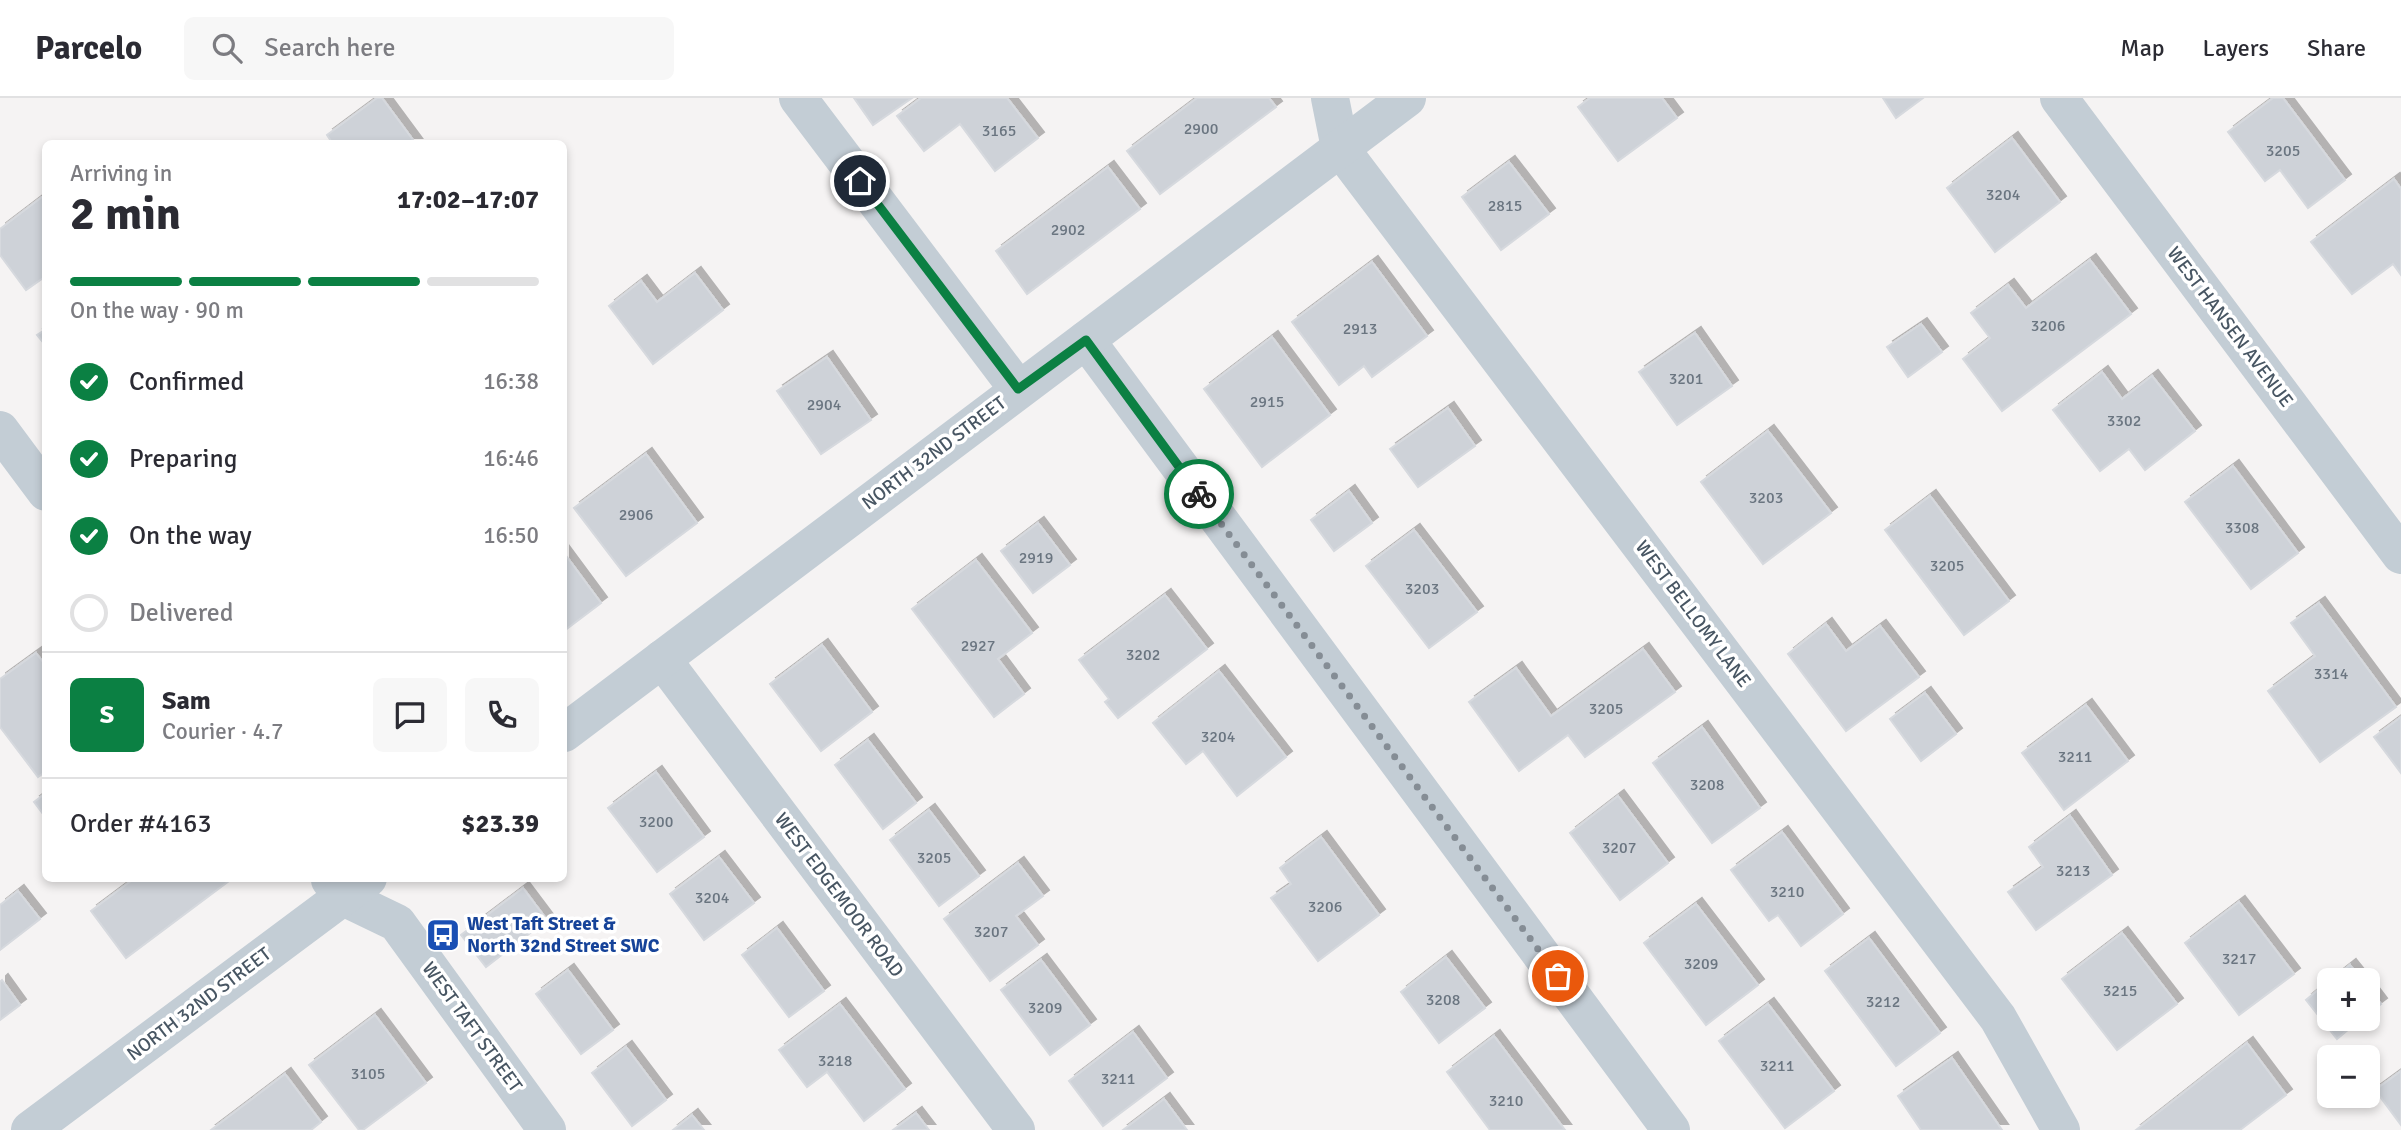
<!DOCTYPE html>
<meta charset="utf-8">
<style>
body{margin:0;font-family:Signika,sans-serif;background:#f7f7f7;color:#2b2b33;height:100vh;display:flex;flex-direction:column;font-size:26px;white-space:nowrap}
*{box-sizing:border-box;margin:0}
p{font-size:23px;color:#7c7c81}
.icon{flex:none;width:38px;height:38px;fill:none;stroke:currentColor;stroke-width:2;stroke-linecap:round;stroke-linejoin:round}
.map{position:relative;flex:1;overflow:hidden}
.side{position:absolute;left:42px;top:42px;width:525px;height:742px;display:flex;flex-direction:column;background:#fff;border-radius:10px;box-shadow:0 4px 10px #0003}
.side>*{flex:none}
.tools{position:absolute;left:2317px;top:870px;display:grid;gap:14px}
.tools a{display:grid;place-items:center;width:63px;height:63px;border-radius:10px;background:#fff;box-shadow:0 4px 10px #0003;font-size:35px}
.pin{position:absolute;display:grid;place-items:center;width:60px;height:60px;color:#fff;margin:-30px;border:4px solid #fff;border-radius:50%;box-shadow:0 2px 7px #0007}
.courier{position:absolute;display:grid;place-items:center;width:70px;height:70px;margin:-35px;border:5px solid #0b8043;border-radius:50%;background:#fff;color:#222;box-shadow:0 2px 9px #0007}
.headline em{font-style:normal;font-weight:700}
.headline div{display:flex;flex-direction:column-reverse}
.headline{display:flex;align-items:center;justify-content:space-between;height:119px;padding:0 28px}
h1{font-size:46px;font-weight:700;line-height:52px}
.bar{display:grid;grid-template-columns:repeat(4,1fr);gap:10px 7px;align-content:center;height:84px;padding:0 28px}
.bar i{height:9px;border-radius:5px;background:#e1e1e2}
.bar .current{background:#0b8043}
.bar p{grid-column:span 4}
.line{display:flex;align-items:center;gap:18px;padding:0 28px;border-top:2px solid #e1e1e2}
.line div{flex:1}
.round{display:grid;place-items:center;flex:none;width:74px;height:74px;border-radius:10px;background:#f7f7f7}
ol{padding:0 28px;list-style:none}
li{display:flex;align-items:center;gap:21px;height:77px}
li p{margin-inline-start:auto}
li .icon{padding:7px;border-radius:50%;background:#0b8043;color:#fff;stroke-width:4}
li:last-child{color:#7c7c81}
li i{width:38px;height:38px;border:4px solid #e1e1e2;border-radius:50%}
header{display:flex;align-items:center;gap:42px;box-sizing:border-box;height:98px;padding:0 35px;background:#fff;border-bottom:2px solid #e1e1e2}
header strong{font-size:33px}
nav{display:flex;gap:38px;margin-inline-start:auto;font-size:24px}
.search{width:490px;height:63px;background:#f7f7f7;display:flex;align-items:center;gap:18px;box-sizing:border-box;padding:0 24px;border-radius:10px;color:#7c7c81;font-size:26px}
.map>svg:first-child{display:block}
.building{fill:#ced2d8;stroke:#d6d9de;stroke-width:2;filter:url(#shadow)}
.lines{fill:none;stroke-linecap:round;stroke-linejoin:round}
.minor{stroke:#c3cdd5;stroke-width:38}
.done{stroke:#858d95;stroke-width:7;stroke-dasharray:0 12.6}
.route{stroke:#0b8043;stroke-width:9}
.labels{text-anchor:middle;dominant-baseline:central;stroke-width:7;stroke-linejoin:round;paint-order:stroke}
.number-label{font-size:16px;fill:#6a7580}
.street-label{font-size:19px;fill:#485663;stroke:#fff}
.transit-label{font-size:19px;font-weight:bold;fill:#164399;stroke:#fff;text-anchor:start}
</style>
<header>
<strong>Parcelo</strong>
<div class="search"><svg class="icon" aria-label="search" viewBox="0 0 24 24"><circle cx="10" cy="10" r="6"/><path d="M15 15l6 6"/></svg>Search here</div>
<nav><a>Map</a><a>Layers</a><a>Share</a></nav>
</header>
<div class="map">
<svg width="2401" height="1032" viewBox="0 0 2401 1032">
<defs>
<filter id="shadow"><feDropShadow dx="6" dy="-6" stdDeviation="0" flood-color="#0004"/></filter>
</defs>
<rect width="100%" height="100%" fill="#f5f3f3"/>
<g class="building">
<polygon points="377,0 382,0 416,46 333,46 327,37"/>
<polygon points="854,0 912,0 873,27"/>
<polygon points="921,0 1007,0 1038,40 995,73 960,26 924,53 897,18"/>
<polygon points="1197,0 1269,0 1276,9 1160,96 1127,53"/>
<polygon points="1590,0 1662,0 1677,20 1618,63 1578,9"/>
<polygon points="1883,0 1923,0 1896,20"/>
<polygon points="2273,0 2283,0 2345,82 2308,110 2280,72 2265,83 2228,34"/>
<polygon points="2012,40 2060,104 1995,154 1947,90"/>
<polygon points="1509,64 1549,116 1501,152 1462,99"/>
<polygon points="1108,69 1140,111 1027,196 996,153"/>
<polygon points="2394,81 2401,91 2401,177 2393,166 2352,196 2311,144"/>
<polygon points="46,96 46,178 26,192 0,157 0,131"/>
<polygon points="2090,162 2131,216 2002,313 1963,261 1990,240 1971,215 2008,187 2026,210"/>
<polygon points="1372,164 1427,238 1372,279 1364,268 1339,287 1292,224"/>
<polygon points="695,175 723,212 653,266 609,208 641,183 657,204"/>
<polygon points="1921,226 1942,254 1908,279 1887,249"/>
<polygon points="46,231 46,248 37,237"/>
<polygon points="1695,235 1732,288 1677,327 1639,274"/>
<polygon points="1272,239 1330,317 1262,369 1204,291"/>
<polygon points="827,259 871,322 821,356 777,293"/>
<polygon points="2102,274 2122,301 2152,278 2195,333 2145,372 2129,351 2100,373 2053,312"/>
<polygon points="1448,310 1475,348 1418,389 1390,351"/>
<polygon points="1768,333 1831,415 1763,466 1701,384"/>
<polygon points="646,356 697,425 626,478 574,410"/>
<polygon points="2233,368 2298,455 2251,491 2185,404"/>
<polygon points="1349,393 1372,425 1334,453 1311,422"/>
<polygon points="1930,398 2009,503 1964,537 1885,432"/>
<polygon points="1038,425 1070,467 1033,495 1001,453"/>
<polygon points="1414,432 1477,514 1429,550 1366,468"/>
<polygon points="564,455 601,505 564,533"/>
<polygon points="976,462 1032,535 998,561 1024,596 994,619 912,511"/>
<polygon points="1165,497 1207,551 1118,620 1105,604 1109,601 1079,562"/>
<polygon points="2319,505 2396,609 2320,664 2268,593 2315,558 2291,525"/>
<polygon points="1826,526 1846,553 1880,528 1919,579 1846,633 1788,556"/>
<polygon points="822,547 872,614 821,653 770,586"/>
<polygon points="1643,551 1675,594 1585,659 1568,637 1519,673 1469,604 1516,570 1551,618"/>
<polygon points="36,555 46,568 46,673 38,679 0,629 0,581"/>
<polygon points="1219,573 1286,659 1237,698 1203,653 1186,666 1153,625"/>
<polygon points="1925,595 1956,636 1921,663 1890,621"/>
<polygon points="2086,607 2128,663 2064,712 2022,655"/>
<polygon points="2401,619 2401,675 2374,639"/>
<polygon points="1702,629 1760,710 1712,745 1653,665"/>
<polygon points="868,642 916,705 883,731 835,667"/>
<polygon points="656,674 704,739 657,774 608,710"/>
<polygon points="46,695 46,720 34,704"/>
<polygon points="1618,698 1668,765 1620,802 1570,735"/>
<polygon points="929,712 979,778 939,808 890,742"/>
<polygon points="2070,718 2112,777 2036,832 2008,794 2043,769 2029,749"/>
<polygon points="1782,734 1843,816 1801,848 1778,817 1769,823 1731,772"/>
<polygon points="1321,739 1379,817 1318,863 1271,800 1291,786 1280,770"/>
<polygon points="719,759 754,805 704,842 670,796"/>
<polygon points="1018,765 1043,798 1016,818 1038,847 990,883 944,821"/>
<polygon points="135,780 227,780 229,783 126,860 91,813"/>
<polygon points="523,790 547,822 486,869 461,837"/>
<polygon points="18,793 40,821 0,852 0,807"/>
<polygon points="2239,804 2294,876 2239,917 2185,845"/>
<polygon points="1696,806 1758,887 1706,927 1644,845"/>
<polygon points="777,830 824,893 789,919 742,857"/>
<polygon points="2122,835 2177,906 2117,952 2062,881"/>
<polygon points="1869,840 1940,935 1896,968 1825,873"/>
<polygon points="1446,859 1485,910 1439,945 1401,894"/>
<polygon points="1041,862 1090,927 1050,957 1001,892"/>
<polygon points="2350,867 2362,882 2331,882"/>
<polygon points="568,872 613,932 581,956 536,896"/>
<polygon points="2,882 20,907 0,922 0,884"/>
<polygon points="2329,883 2329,920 2362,920 2337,941 2306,902"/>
<polygon points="2368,889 2381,906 2368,916"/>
<polygon points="840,906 905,991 864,1023 827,974 807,989 779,952"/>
<polygon points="1768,906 1834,993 1785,1030 1719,943"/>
<polygon points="375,917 426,985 363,1032 359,1032 309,967"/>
<polygon points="1133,934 1167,980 1103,1028 1069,983"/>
<polygon points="1494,938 1565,1032 1490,1032 1447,974"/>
<polygon points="2247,945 2286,997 2240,1032 2136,1032"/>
<polygon points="626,949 666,1002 632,1028 592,975"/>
<polygon points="1952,960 2002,1032 1921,1032 1898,998"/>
<polygon points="2401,973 2401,1027 2375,992"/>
<polygon points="285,976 321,1024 311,1032 211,1032"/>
<polygon points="1164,1001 1187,1032 1123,1032"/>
<polygon points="916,1015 929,1032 893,1032"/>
<polygon points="692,1017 704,1032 673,1032"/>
</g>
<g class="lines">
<g class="minor">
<polyline points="798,0 1018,291"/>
<polyline points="1330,0 1340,50 1998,920 2061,1032"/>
<polyline points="2059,0 2401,457"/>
<polyline points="1086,242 1671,1032"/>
<polyline points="0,332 46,394"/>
<polyline points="662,561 1016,1032"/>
<polyline points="564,635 1407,0"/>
<polyline points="330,782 343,799 397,825 547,1032"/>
<polyline points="30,1032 368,780"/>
</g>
</g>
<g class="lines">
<polyline class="done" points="1199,396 1558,878"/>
<polyline class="route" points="860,83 1018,291 1086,242 1199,396"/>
</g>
<defs>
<g id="bus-square" transform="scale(1.75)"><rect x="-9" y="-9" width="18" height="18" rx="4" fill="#1a4fb4" stroke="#fff"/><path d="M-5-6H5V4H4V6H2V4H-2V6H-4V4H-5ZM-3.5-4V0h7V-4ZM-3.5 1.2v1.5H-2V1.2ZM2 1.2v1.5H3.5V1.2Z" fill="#fff"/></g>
</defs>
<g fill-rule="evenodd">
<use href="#bus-square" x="443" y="837"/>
</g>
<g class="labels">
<g class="number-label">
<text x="1201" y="31">2900</text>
<text x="999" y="33">3165</text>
<text x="2283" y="53">3205</text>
<text x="2003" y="97">3204</text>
<text x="1505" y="108">2815</text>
<text x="1068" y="132">2902</text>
<text x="2048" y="228">3206</text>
<text x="1360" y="231">2913</text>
<text x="1686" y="281">3201</text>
<text x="1267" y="304">2915</text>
<text x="824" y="307">2904</text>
<text x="2124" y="323">3302</text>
<text x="1766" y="400">3203</text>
<text x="636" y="417">2906</text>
<text x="2242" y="430">3308</text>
<text x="1036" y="460">2919</text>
<text x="1947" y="468">3205</text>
<text x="1422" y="491">3203</text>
<text x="978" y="548">2927</text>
<text x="1143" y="557">3202</text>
<text x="2331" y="576">3314</text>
<text x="1606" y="611">3205</text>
<text x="1218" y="639">3204</text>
<text x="2075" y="659">3211</text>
<text x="1707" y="687">3208</text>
<text x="656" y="724">3200</text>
<text x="1619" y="750">3207</text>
<text x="934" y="760">3205</text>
<text x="2073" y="773">3213</text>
<text x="1787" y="794">3210</text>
<text x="712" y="800">3204</text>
<text x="1325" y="809">3206</text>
<text x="991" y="834">3207</text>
<text x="2239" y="861">3217</text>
<text x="1701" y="866">3209</text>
<text x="2120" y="893">3215</text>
<text x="1443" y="902">3208</text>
<text x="1883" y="904">3212</text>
<text x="1045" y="910">3209</text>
<text x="835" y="963">3218</text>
<text x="1777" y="968">3211</text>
<text x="368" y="976">3105</text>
<text x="1118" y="981">3211</text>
<text x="1506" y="1003">3210</text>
</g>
<g class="street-label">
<text transform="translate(2230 229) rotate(53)">WEST HANSEN AVENUE</text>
<text transform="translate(934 355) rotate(-37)">NORTH 32ND STREET</text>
<text transform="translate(1693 516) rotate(53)">WEST BELLOMY LANE</text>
<text transform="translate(839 797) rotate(53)">WEST EDGEMOOR ROAD</text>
<text transform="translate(199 906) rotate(-37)">NORTH 32ND STREET</text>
<text transform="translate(472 929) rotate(54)">WEST TAFT STREET</text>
</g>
<g class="transit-label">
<text x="467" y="826">West Taft Street &amp;<tspan x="467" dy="22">North 32nd Street SWC</tspan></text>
</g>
</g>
</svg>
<div class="tools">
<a>+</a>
<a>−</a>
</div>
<div class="pin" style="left:1558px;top:878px;background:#ea580c"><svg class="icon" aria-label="bag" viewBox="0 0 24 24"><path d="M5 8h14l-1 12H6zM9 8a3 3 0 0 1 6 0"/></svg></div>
<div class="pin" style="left:860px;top:83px;background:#1f2937"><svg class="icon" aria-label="home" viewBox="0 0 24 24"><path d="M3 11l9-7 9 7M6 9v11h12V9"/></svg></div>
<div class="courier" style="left:1199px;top:396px"><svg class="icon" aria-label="bike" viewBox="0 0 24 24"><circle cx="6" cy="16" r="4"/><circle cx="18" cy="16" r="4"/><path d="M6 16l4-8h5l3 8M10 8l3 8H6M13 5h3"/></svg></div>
<section class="side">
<div class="headline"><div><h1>2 min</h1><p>Arriving in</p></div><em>17:02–17:07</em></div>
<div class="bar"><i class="current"></i><i class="current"></i><i class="current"></i><i></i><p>On the way · 90 m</p></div>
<ol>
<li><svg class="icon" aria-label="check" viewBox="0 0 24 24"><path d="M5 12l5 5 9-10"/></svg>Confirmed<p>16:38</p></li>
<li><svg class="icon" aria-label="check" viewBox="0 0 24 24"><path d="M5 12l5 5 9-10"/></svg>Preparing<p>16:46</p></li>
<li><svg class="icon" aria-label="check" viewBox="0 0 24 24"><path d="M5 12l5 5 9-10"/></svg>On the way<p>16:50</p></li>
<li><i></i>Delivered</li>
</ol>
<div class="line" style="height:126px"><b class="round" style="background:#0b8043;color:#fff">S</b><div><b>Sam</b><p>Courier · 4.7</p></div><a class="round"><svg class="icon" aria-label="chat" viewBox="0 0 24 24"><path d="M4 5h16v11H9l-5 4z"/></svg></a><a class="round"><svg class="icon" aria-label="phone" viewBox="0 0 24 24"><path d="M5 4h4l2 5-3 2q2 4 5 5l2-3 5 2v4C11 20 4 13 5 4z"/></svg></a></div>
<div class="line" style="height:91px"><div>Order #4163</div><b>$23.39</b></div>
</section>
</div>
